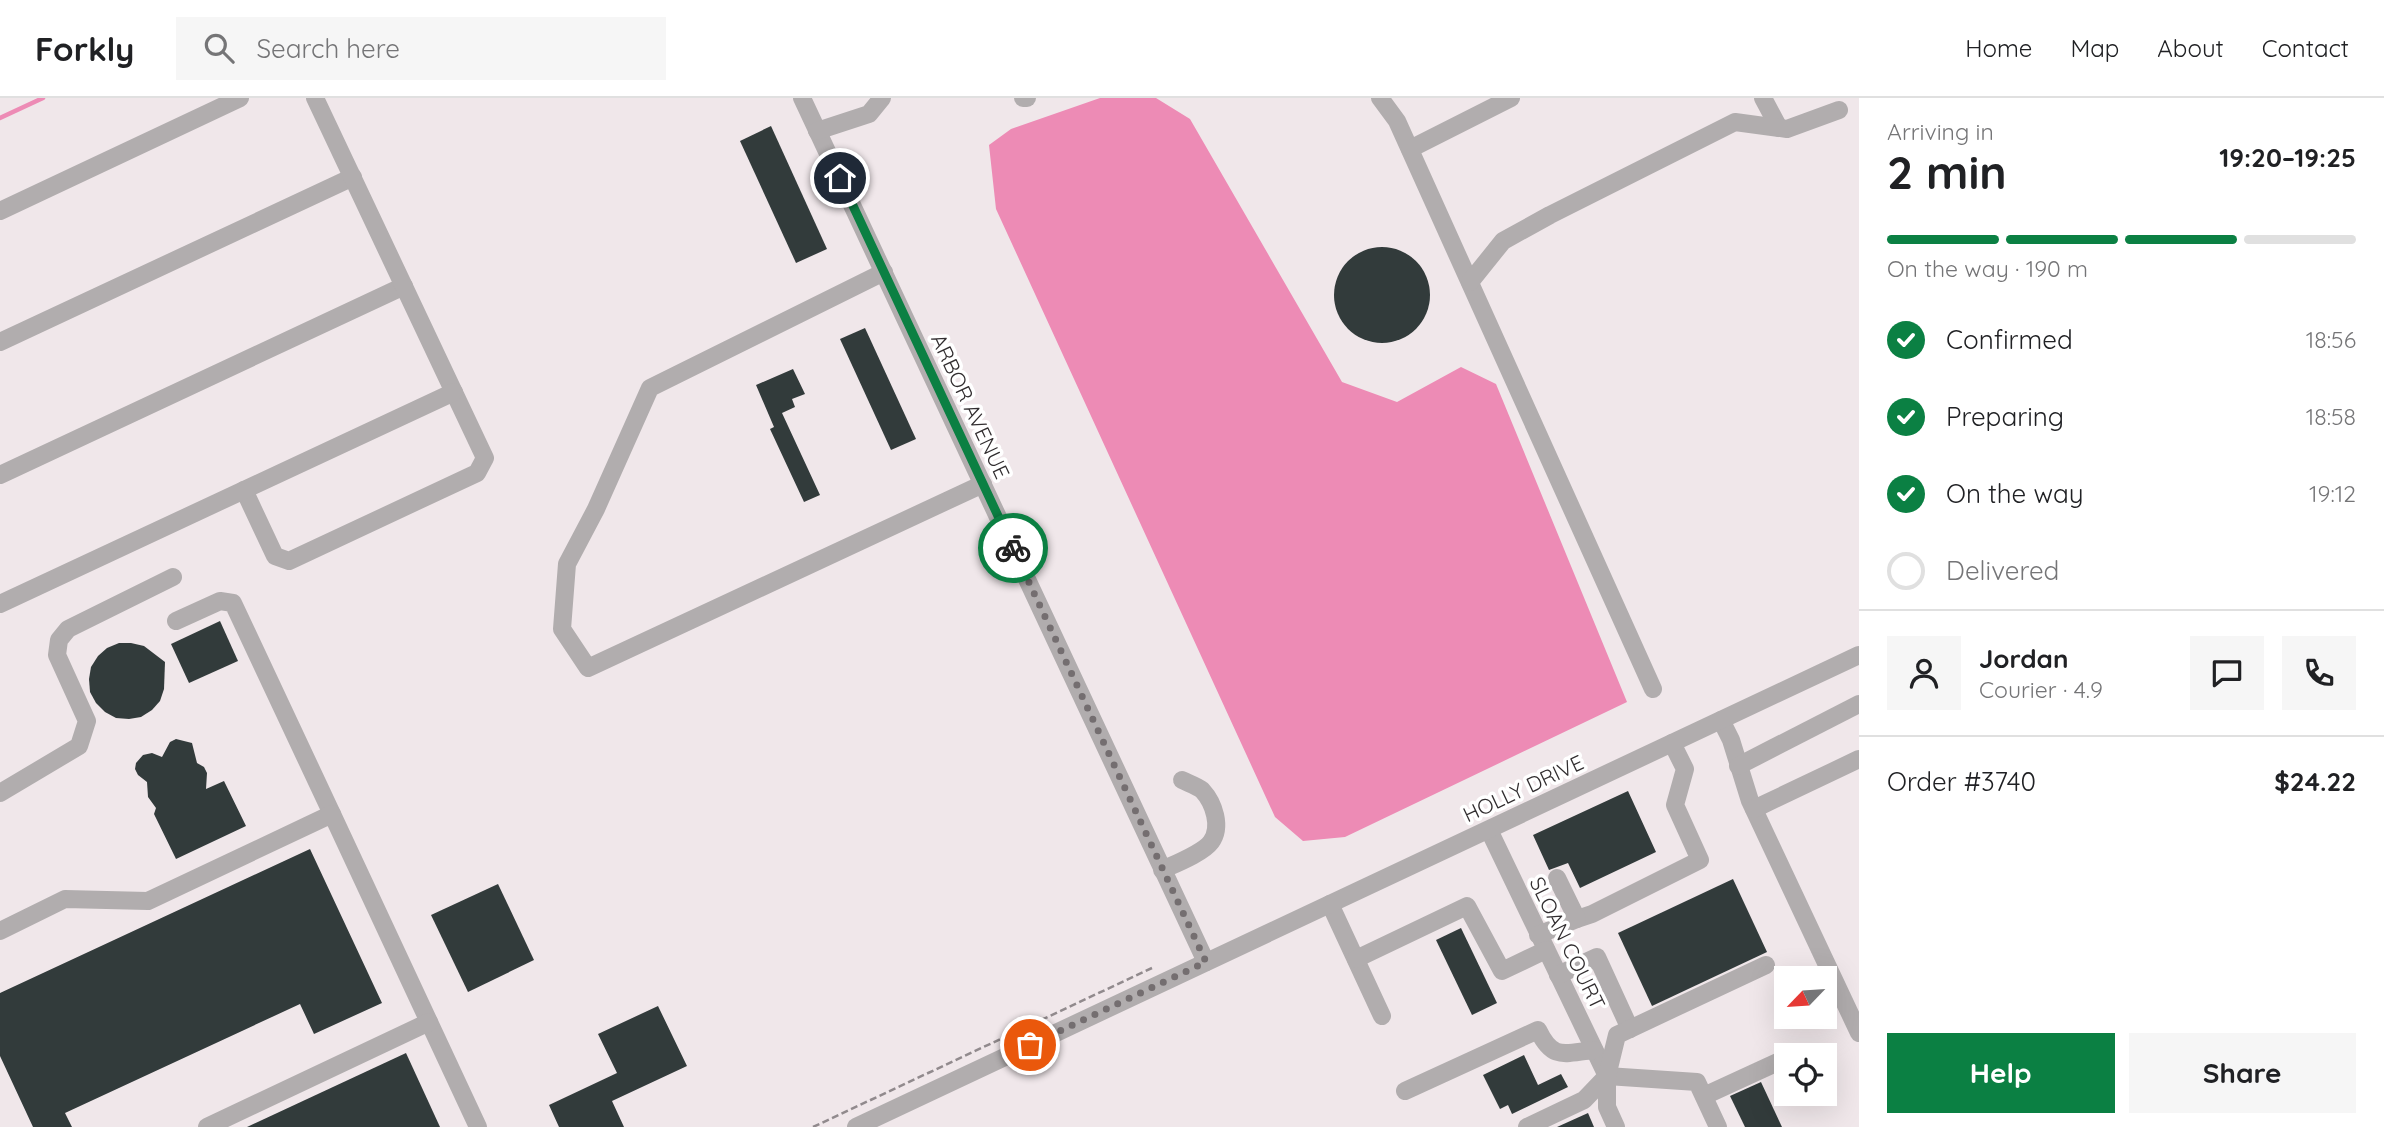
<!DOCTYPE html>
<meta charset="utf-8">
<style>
body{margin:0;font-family:Quicksand,sans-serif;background:#f6f6f6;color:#202124;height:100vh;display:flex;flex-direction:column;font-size:26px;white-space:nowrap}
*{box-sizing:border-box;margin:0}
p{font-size:23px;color:#757577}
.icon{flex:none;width:38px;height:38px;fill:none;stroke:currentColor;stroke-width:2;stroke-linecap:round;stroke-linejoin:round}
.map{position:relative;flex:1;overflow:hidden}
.details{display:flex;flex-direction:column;background:#fff;width:525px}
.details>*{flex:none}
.needle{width:46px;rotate:245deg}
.buttons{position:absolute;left:1774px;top:868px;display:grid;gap:14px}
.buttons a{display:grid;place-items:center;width:63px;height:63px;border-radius:0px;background:#fff;box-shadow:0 7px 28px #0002;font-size:35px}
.pin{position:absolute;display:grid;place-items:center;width:60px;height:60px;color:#fff;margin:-30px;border:4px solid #fff;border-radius:50%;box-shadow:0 2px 7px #0007}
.courier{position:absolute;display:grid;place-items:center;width:70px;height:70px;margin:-35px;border:5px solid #0b8043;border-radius:50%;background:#fff;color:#222;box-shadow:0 2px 9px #0007}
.headline em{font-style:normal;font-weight:800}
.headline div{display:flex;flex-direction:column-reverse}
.headline{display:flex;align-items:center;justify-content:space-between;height:119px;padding:0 28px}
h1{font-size:46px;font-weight:800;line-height:52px}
.bar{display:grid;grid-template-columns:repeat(4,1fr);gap:10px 7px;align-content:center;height:84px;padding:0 28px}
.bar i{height:9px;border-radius:5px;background:#e0e0e0}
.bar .selected{background:#0b8043}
.bar p{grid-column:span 4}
.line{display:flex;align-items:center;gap:18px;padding:0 28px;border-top:2px solid #e0e0e0}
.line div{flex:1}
.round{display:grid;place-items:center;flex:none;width:74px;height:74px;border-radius:0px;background:#f6f6f6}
ol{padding:0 28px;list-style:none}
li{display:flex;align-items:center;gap:21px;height:77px}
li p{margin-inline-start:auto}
li .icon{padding:7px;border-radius:50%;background:#0b8043;color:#fff;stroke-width:4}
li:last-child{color:#757577}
li i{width:38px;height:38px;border:4px solid #e0e0e0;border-radius:50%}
.button{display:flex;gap:14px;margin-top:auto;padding:14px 28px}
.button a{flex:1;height:80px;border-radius:0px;background:#0b8043;color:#fff;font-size:28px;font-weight:800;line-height:80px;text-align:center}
.button a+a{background:#f6f6f6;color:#202124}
header{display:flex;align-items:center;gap:42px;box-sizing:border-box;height:98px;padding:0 35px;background:#fff;border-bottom:2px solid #e0e0e0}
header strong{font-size:33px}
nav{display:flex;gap:38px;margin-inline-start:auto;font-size:24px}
.search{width:490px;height:63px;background:#f6f6f6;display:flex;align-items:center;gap:18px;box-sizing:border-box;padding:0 24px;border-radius:0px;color:#757577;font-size:26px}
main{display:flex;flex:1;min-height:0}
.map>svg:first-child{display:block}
.water{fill:#ed8bb5}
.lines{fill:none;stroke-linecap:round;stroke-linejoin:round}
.stream{stroke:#ed8bb5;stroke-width:4.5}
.building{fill:#323b3b}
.path{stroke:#918a8d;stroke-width:2.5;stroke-dasharray:7 3.5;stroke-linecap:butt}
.minor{stroke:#b1adae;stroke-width:18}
.done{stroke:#746e70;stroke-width:7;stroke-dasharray:0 12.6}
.route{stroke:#0b8043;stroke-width:9}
.labels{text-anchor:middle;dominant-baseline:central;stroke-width:7;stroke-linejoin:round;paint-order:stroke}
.street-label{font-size:21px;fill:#312d2f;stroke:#fff}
</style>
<header>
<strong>Forkly</strong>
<div class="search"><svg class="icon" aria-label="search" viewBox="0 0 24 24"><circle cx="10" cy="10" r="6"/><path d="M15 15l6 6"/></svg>Search here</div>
<nav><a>Home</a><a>Map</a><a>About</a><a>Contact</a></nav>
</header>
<main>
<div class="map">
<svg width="1859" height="1029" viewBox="0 0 1859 1029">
<rect width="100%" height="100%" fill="#f0e7ea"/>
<polygon class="water" points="1100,0 1156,0 1190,21 1342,284 1397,304 1461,269 1496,286 1627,604 1345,739 1303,743 1275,719 996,111 989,47 1011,31"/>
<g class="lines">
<polyline class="stream" points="0,20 43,0"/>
</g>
<g class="building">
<polygon points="771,28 827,151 796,165 740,43"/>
<circle cx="1382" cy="197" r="48"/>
<polygon points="865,230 916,341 891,352 840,241"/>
<polygon points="793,271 805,296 792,301 795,309 782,315 820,397 804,404 770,331 774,329 756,287"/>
<polygon points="220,523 238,563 189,585 171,546"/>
<polygon points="119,545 131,545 144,548 165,564 164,591 160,603 152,612 141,619 129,621 116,620 105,614 96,605 90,594 89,581 91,569 98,558 107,550"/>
<polygon points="176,641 192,645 197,665 204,669 207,675 206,691 224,683 246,728 176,761 154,716 156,710 148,699 147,684 138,677 135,671 136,665 143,657 152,655 162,659 170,644"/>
<polygon points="1628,693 1656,754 1580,790 1568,765 1549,772 1533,737"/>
<polygon points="310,751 382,905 314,936 300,906 65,1015 72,1029 33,1029 0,958 0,895"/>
<polygon points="1733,781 1767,854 1652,908 1618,835"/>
<polygon points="498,786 534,862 468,894 431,817"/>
<polygon points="1461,830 1497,905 1472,917 1436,842"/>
<polygon points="658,908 687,968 612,1003 624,1029 559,1029 549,1007 617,975 598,936"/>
<polygon points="406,955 440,1029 247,1029"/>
<polygon points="1524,957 1538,987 1561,976 1568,989 1512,1016 1508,1007 1500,1011 1483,977"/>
<polygon points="1761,984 1782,1029 1745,1029 1730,998"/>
<polygon points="1588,1015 1594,1029 1557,1029"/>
</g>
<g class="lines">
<polyline class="path" points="813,1029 1152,870"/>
<g class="minor">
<polyline points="802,0 1206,864"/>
<polyline points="1023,0 1027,0"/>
<polyline points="1380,0 1397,23 1653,591"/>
<polyline points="1763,0 1779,30"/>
<polyline points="817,33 869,16 882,0"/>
<polyline points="1410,51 1511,0"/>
<polyline points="0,113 240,0"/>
<polyline points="884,174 650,290 596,411 567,466 562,531 588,570 983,386"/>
<polyline points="1470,184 1503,143 1550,117 1735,24 1787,31 1839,12"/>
<polyline points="0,244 353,79"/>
<polyline points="0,377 404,188"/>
<polyline points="244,392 275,458 289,463 477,375 485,360 315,0"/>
<polyline points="0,506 454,294"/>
<polyline points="176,523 220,503 233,505 332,716"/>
<polyline points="1721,622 1731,642 1750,703 1859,935"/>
<polyline points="1738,668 1859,606"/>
<polyline points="0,695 79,648 87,623 57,557 59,542 68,531 173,479"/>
<polyline points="1754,711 1859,661"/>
<polyline points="1489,732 1607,978"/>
<path d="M1162,772c13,-6 41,-17 49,-28 11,-15 3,-39 -9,-52 -5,-4 -14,-7 -20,-10"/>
<polyline points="1330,806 1382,918"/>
<polyline points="1577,821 1592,816 1700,762 1675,707 1685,671 1672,645"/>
<polyline points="0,833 65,801 148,803 332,716 478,1029"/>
<polyline points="1538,837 1577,821 1557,780"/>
<polyline points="1356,861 1467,808 1502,873 1546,852"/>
<polyline points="1558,877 1597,859 1630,931"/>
<path d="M1405,993l133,-61c15,31 26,23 56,20"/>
<polyline points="1704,998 1780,963"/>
<polyline points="207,1029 429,924"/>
<polyline points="856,1029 1859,557"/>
<polyline points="1527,1029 1584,1002 1607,978 1697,984 1718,1029"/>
<polyline points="1616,1029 1607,1009 1607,978 1617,937 1766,867"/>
</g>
</g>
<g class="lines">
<polyline class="done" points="1013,450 1206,864 1030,947"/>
<polyline class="route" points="840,80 1013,450"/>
</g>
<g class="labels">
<g class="street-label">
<text transform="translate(971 308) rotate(65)">ARBOR AVENUE</text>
<text transform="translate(1523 690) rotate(-25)">HOLLY DRIVE</text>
<text transform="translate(1568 845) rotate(64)">SLOAN COURT</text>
</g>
</g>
</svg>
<div class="buttons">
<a><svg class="needle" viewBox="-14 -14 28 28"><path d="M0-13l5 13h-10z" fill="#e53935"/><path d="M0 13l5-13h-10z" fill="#757577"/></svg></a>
<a><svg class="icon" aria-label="locate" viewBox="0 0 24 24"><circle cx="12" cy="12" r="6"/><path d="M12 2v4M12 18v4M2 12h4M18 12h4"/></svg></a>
</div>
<div class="pin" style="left:1030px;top:947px;background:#ea580c"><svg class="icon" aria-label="bag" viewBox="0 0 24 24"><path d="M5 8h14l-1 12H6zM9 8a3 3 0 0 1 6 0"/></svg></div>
<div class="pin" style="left:840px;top:80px;background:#1f2937"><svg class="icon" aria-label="home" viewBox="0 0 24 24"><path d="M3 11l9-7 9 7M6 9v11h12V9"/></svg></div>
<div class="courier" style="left:1013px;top:450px"><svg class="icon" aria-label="bike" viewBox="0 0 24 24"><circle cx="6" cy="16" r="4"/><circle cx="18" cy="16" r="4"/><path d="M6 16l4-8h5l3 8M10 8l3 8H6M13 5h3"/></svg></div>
</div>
<section class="details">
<div class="headline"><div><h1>2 min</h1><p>Arriving in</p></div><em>19:20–19:25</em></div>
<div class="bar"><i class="selected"></i><i class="selected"></i><i class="selected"></i><i></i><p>On the way · 190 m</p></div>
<ol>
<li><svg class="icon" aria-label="check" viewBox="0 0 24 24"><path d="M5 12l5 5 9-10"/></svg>Confirmed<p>18:56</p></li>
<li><svg class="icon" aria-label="check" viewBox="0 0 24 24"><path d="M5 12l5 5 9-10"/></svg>Preparing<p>18:58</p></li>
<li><svg class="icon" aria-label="check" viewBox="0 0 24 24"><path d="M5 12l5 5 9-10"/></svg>On the way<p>19:12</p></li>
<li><i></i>Delivered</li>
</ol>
<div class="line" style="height:126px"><a class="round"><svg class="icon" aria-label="person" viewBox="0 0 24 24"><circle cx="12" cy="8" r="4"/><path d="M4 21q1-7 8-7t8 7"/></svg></a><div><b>Jordan</b><p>Courier · 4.9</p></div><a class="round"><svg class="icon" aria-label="chat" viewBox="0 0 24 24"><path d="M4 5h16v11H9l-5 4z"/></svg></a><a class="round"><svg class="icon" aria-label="phone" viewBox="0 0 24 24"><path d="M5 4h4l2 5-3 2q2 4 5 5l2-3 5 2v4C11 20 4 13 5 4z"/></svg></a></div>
<div class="line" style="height:91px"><div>Order #3740</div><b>$24.22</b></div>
<div class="button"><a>Help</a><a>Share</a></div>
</section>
</main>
